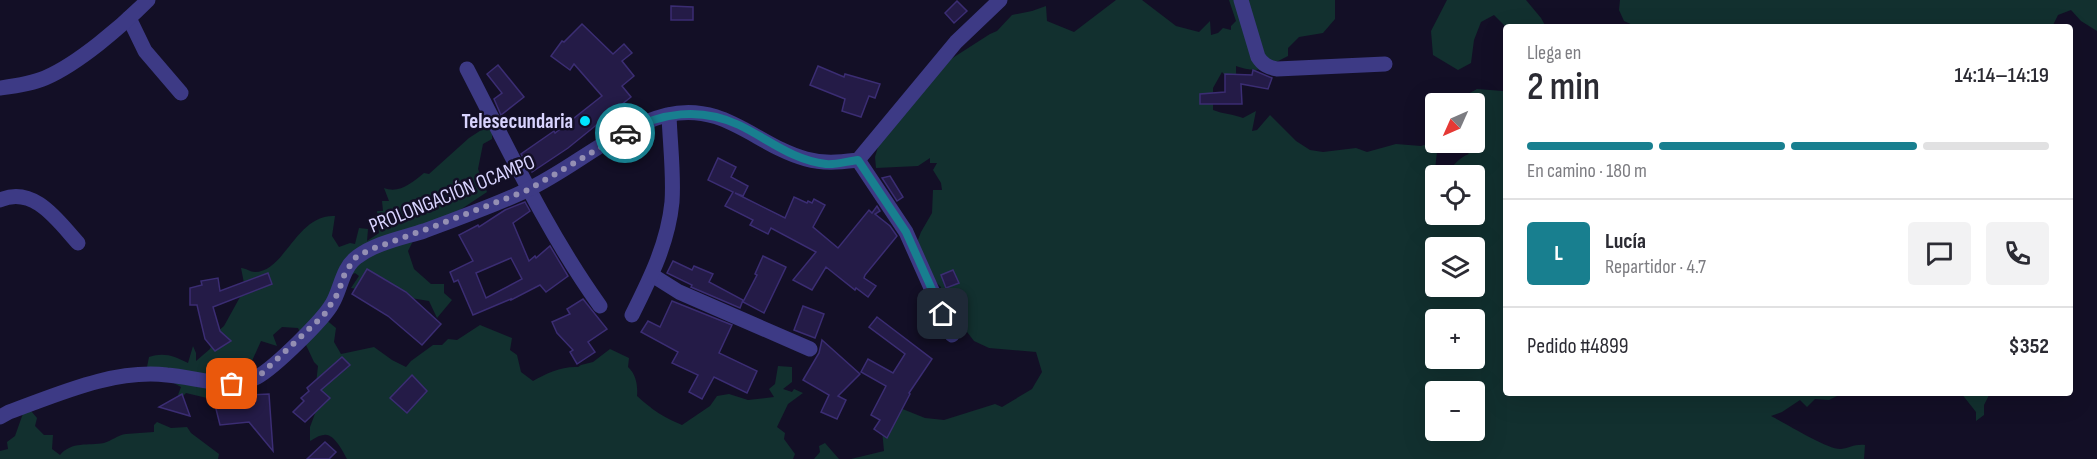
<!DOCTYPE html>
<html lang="es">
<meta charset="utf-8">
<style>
body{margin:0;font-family:"Sofia Sans Condensed",sans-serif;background:#f2f2f3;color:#2b2b33;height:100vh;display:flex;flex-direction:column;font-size:22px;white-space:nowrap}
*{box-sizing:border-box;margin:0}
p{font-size:20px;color:#7c7c81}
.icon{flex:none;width:33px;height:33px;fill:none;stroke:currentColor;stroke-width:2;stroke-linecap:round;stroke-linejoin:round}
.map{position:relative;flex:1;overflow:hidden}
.details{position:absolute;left:1503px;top:24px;width:570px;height:372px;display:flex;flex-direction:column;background:#fff;border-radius:6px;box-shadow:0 6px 24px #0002}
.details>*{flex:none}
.needle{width:39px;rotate:225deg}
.fabs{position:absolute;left:1425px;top:93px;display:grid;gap:12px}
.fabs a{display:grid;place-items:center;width:60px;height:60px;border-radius:6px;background:#fff;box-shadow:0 6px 24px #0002;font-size:30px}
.pin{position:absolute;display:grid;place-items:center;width:51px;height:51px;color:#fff;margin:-26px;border-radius:12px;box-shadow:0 3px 9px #0006}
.courier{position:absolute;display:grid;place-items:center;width:60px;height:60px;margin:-30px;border:4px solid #187f8f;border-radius:50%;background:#fff;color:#222;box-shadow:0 2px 8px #0007}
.overview em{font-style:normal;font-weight:600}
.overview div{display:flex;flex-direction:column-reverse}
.overview{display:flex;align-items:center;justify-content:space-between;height:102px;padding:0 24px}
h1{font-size:39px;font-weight:600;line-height:45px}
.bar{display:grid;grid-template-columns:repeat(4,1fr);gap:9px 6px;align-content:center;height:72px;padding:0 24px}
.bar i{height:8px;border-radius:4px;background:#e1e1e2}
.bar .current{background:#187f8f}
.bar p{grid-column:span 4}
.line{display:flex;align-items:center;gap:15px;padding:0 24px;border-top:2px solid #e1e1e2}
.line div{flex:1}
.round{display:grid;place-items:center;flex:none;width:63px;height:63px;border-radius:6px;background:#f2f2f3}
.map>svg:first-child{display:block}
.green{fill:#12302f;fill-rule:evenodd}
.building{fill:#241b47;stroke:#3b2d73;stroke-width:1.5;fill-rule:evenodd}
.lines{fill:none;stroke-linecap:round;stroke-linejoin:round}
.minor{stroke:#3d3a85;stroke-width:15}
.done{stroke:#948fb3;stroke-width:6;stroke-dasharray:0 10.8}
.route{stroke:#187f8f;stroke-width:8}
.poi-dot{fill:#00e5ff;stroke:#130f26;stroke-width:2}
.labels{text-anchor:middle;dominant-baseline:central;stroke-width:5;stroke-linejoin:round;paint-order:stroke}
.poi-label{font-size:21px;font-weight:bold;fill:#d9d4ff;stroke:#130f26;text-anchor:end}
.street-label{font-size:21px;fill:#d9d4ff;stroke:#130f26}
</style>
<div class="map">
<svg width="2097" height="459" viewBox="0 0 2097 459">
<rect width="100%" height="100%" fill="#130f26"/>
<g class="green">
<path d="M1116,0h26l34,26 23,6 11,-11 1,14 7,-2 5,-5 8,2v-4l5,-5 -7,-21h106v19l-12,14 -24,4 -11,11v8c-23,11 -25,19 -52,10v14l-6,1 -8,-9 -9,16v22c10,4 20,4 30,8l13,-7 -4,20 5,-1 13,-15 26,26 14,9 13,2 33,-4 11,4 29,-8 25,2 12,-4 2,-3 1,3 6,1 1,3 -6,6 -3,26 2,36h38v-38l-34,-1c12,-5 17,-17 29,-21l-12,-11 17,-1v-38l-15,-1v-4l18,-10 26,2 3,-5v307h337l-14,7 -14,-1 -8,8 -7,-7 -18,12 -11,4c14,7 57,34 70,33 9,-1 13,-5 24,-4l-1,14h-1050l6,-7 -1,-6 6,-3 14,16h12l33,-8 -2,-21 18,-22 25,10 19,2 51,-16 7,3 30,-18 10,-17 -6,-20 -47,-4 -15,-7 -20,-26 -13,-12v-16l-30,-29 10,-26 11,-19 1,-23h9l-1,-7 -8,-13 4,-7h-7v-5l-12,8 -42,2 -1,-11 5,-17 71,-81 39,-25 7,-3 15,-16 20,-4 14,-5 1,15 27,11zM1436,248h38v38h-38zM1436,320h38v38h-38zM1436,392h38v38h-38z"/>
<polygon points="1447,0 1526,0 1541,18 1546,27 1506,27 1494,15 1481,22 1474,40 1471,63 1458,70 1433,55 1431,31"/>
<polygon points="1620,0 2097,0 2097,31 2081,21 2071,10 2058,15 2052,27 1637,27 1624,21 1619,10"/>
<path d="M492,123v16l-9,5 -5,25 9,23 -42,28 -28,13 -9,18 6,18 17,15h13v9l8,7 -15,18 -8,-17 -78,-13 8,-12 -4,-3 -15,8 -15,38 11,9 -2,14 7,12 33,-7 18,13 14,7 5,-6 22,-16h9l6,-6 9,1 23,-15 32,13 -2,12 7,5 4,17 12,9c14,-8 29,-15 45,-14l3,-2 12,-3 17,-13 19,9 -1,9c8,7 10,19 9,29 17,15 24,20 45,29l28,-19 7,-10 12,-2 19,6 26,-3 -5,-8 6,-5 3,-18 14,1v15l-9,7 9,3 2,-3 9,4 -15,11 -11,23 8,6 -1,6 11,15 -2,5h-446c-4,-7 -13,-26 -23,-24 -5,0 -10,4 -14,6v-14l6,-16 -1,-18 3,-27 -4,-4 -16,-34 -16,-1 -9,8 4,11 -16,-5 -10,22 -24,27 -20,8 -21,-5 -5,5 -3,-3 3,-8 -22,-12 -13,-3 3,-15c15,-5 25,-1 39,6l5,-17 3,7v8l14,-12 6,-16 8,-7 21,-38 -4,-20c5,0 9,4 14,4 30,0 41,-58 80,-56l-3,20 7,11 11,-4 5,1 4,-16 9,1 -1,12 12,-8 -2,-22h6l-1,-10h7l-5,-13c15,6 28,-5 40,-15l5,1 40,-36z"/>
<polygon points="1961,393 1990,393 1984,405 1984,415 1976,421 1976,412"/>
<path d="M26,405l11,13 -2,8 9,9h9l-1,14 8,6c12,-14 28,-9 44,-12 7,-2 14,-8 22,-9 9,-1 18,-1 28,-2v-7l3,-3 14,6 16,-1 4,6 28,21 -1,5h-218v-8l8,-2 -1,-7 8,-6z"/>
</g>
<g class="building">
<polygon points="957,1 967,11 954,23 945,13"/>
<polygon points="671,6 693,7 693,20 671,20"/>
<polygon points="582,24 613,54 624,44 632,53 622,61 634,76 622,86 631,97 568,148 532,172 521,154 554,131 555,133 602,96 574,64 570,70 551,56 562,41 564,42"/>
<polygon points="498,65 524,97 501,115 494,99 502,93 487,74"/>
<polygon points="818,66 844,77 845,74 880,84 875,98 869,96 861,117 842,111 845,99 810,85"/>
<polygon points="1253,70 1272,78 1268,89 1241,84 1242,104 1200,104 1200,94 1225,92 1225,74 1252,75"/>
<polygon points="718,158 736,167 731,177 748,186 743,196 735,193 785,218 794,197 807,203 808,201 812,203 814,199 825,205 813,227 838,248 869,210 872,213 877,206 880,211 875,214 890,226 897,236 865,275 864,278 876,286 868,297 856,288 855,290 826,267 812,290 793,280 816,252 771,228 768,234 750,225 753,220 725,206 733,192 708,180"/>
<polygon points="890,176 903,197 897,201 882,178"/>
<path d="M525,202l5,9 -17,12 16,38 6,-5 1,2 14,-12 18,30 -22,16 -6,-7 -29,15v-1l-38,16 -15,-35 -4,2 -4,-10 23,-11 -14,-26 19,-10 1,2 26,-17zM511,258l11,21 -36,19 -10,-25z"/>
<polygon points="763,256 786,267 764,313 743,302 757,275 755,274"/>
<polygon points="673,261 692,270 694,266 713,274 709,282 743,300 740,308 691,287 692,285 667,273"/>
<polygon points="367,269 406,292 441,324 422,345 388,316 352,294"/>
<polygon points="953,270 959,283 946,288 941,275"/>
<polygon points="268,273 272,284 213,307 220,331 231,341 215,351 205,339 197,305 190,305 190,288 202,285 201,281 218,278 220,291"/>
<polygon points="583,299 607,329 588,342 595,352 577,364 570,352 573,350 557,333 552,322 570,314 567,309"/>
<polygon points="672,301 732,325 719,353 757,371 747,393 714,377 702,399 689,392 698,375 672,363 678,352 641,332 648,321 660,327"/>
<polygon points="803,306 824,314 815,338 794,330"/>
<polygon points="877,317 932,359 909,393 910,394 887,438 874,429 880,420 871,415 886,386 861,372 868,359 893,373 905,354 869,327"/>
<polygon points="822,340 860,374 838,396 846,400 837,419 821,412 829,395 803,380 819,353"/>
<polygon points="342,357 350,365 321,390 330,398 305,422 293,412 304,401 301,398 309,391 307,388"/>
<polygon points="412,375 427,391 407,413 390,398"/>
<polygon points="182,394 190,416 159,407"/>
<polygon points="269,394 273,451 249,422 220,425 213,397"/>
<polygon points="325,442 336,452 329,459 307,459"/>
</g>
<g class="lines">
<g class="minor">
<path d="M1241,0l17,57c5,8 10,10 19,12l108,-5"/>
<polyline points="129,18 145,51 181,93"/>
<path d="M467,69c42,81 80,163 133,237"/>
<path d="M0,88c15,-2 31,-4 45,-10 33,-14 77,-52 103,-78"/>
<polyline points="858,160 906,232 952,335"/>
<path d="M0,200c34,-15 58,21 78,43"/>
<polyline points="652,275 679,292 810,349"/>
<path d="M632,315c18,-36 36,-72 40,-113 2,-28 -2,-58 -3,-87"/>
<path d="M0,417l9,-5c50,-18 104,-43 158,-37 29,2 63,16 90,2 17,-9 66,-57 75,-73 9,-15 10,-36 25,-47 18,-14 45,-19 67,-26 34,-13 70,-25 103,-41 47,-22 88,-62 140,-75 57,-14 90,31 139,44 18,5 34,3 52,1l98,-118 44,-42"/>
</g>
</g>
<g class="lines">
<polyline class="done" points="232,384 247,381 259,376 324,315 338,293 345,273 355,258 369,250 435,226 528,190 625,133"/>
<path class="route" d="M625,133c35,-21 76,-26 114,-8 29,14 53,35 87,39 10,1 22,-3 32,-4l48,72 37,82"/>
</g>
<circle class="poi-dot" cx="585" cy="121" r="6"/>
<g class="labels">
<g class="poi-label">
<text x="573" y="121">Telesecundaria</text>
</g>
<g class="street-label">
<text transform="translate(452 194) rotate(-22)">PROLONGACIÓN OCAMPO</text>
</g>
</g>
</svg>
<div class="fabs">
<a><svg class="needle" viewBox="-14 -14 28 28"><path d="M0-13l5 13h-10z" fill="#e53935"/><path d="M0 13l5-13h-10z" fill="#7c7c81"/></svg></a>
<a><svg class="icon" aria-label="locate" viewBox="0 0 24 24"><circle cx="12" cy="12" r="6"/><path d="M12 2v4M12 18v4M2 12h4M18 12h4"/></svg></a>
<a><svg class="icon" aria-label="layers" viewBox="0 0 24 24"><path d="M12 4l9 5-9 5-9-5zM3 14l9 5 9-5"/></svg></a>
<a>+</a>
<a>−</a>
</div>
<div class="pin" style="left:232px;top:384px;background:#ea580c"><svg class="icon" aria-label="bag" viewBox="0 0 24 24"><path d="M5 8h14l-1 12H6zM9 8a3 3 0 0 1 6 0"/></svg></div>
<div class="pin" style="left:943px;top:314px;background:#1f2937"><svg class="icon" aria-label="home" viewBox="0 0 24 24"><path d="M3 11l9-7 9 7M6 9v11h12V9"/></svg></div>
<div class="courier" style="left:625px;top:133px"><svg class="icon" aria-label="car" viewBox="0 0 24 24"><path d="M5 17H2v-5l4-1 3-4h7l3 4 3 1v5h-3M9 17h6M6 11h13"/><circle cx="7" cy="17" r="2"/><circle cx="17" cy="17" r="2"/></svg></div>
<section class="details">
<div class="overview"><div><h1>2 min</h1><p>Llega en</p></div><em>14:14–14:19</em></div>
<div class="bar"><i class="current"></i><i class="current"></i><i class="current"></i><i></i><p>En camino · 180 m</p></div>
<div class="line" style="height:108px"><b class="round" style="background:#187f8f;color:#fff">L</b><div><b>Lucía</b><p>Repartidor · 4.7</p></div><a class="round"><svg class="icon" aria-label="chat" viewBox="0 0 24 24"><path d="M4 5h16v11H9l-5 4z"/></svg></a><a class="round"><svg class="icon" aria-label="phone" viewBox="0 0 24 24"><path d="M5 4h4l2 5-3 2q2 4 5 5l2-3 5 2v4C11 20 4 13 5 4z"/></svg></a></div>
<div class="line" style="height:78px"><div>Pedido #4899</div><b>$352</b></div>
</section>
</div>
